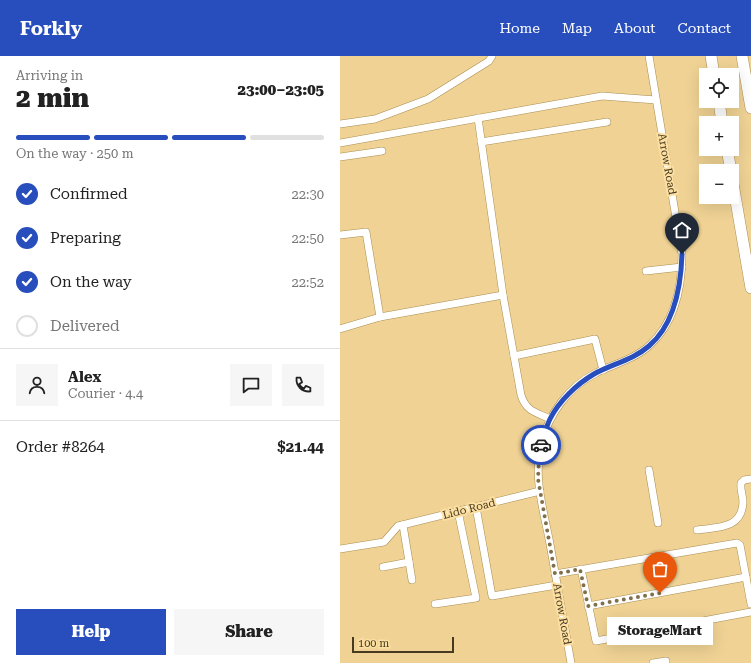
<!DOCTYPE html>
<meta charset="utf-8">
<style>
body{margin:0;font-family:"Roboto Serif",serif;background:#f6f6f6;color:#222;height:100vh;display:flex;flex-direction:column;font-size:15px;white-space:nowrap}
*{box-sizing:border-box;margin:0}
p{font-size:13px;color:#767676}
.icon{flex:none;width:22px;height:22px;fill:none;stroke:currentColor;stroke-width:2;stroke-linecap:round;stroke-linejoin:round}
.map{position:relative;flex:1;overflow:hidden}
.side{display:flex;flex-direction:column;background:#fff;width:340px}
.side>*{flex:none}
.controls{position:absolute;left:359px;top:12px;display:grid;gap:8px}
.controls a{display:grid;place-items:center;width:40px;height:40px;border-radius:0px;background:#fff;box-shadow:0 4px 16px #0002;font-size:20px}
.scale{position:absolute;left:12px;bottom:10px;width:102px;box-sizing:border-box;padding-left:4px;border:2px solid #463a21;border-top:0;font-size:11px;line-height:14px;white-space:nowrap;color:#463a21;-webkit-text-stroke:3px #fcdfa1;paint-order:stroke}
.pin{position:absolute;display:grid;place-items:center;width:34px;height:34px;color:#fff;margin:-41px -17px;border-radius:50% 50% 50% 0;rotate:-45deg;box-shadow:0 0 4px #0007}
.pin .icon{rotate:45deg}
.courier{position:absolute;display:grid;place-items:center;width:40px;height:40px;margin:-20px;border:3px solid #284ebd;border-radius:50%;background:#fff;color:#222;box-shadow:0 1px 5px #0007}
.bubble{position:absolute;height:28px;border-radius:0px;background:#fff;box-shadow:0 4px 16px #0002;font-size:13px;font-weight:800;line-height:28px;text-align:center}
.head em{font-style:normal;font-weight:800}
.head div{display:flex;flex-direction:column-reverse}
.head{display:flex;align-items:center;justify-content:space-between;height:68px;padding:0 16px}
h1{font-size:26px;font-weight:800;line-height:30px}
.bar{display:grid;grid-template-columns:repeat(4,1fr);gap:6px 4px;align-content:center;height:48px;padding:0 16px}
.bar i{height:5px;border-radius:3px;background:#e0e0e0}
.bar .selected{background:#284ebd}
.bar p{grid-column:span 4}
.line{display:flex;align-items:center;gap:10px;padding:0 16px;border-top:1px solid #e0e0e0}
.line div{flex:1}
.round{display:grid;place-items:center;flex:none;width:42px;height:42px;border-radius:0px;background:#f6f6f6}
ol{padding:0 16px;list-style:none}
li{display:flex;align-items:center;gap:12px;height:44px}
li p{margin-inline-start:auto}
li .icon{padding:4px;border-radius:50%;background:#284ebd;color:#fff;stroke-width:4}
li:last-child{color:#767676}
li i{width:22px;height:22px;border:2px solid #e0e0e0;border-radius:50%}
.cta{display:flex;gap:8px;margin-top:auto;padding:8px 16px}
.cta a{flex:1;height:46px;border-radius:0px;background:#284ebd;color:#fff;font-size:16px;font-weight:800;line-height:46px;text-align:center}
.cta a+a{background:#f6f6f6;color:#222}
header{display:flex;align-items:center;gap:24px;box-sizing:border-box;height:56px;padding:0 20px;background:#284ebd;color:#fff}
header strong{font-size:19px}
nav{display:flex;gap:22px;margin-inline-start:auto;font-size:14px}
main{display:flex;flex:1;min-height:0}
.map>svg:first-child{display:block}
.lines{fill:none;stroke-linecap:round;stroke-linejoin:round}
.minor-casing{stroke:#aa8e52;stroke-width:8}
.highway-casing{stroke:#aa8e52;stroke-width:12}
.minor{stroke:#fff;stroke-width:7}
.highway{stroke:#fff;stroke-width:11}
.done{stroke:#816f49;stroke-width:4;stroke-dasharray:0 7.2}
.route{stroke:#284ebd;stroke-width:5}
.labels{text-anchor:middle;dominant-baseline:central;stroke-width:4;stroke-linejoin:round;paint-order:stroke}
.street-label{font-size:11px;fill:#463a21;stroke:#fcdfa1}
</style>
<header>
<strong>Forkly</strong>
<nav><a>Home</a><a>Map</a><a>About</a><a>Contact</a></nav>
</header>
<main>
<section class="side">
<div class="head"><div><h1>2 min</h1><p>Arriving in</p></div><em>23:00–23:05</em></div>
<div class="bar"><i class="selected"></i><i class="selected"></i><i class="selected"></i><i></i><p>On the way · 250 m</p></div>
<ol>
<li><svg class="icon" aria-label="check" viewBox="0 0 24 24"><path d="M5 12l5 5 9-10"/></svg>Confirmed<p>22:30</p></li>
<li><svg class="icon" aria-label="check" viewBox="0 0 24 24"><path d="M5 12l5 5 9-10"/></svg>Preparing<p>22:50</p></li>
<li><svg class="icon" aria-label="check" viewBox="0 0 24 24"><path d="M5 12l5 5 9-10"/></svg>On the way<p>22:52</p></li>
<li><i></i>Delivered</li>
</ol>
<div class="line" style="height:72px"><a class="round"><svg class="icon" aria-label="person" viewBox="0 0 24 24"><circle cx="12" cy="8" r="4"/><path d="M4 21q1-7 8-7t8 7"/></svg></a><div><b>Alex</b><p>Courier · 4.4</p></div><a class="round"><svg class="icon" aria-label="chat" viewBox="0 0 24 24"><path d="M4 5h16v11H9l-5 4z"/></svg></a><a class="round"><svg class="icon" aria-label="phone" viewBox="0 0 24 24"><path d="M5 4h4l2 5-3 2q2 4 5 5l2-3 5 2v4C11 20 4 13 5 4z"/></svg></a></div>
<div class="line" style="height:52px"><div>Order #8264</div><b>$21.44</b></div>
<div class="cta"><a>Help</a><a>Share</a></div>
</section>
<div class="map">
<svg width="411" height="607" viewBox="0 0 411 607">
<rect width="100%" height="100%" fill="#efd294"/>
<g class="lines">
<g class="minor-casing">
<g id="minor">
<path d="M138,62l25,177 18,100c5,16 14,17 29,24"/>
<polyline points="0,68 35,63 88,43 149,5 152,0"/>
<polyline points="141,86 267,66"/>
<polyline points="0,87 262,40 316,44"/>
<polyline points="0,101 42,95"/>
<polyline points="0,179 26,176 40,261"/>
<polyline points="306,215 342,211"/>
<polyline points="0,273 40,261 163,239"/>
<polyline points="174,300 255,283 263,314"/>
<polyline points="309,414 318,467"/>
<polyline points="136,451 152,540 217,529"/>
<polyline points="63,469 72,524"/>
<path d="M357,474c21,-3 45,-1 46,-28 0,-6 -3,-12 -2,-19l3,-3 7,-1"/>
<polyline points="0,493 44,486 58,470 200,435"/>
<polyline points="43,511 69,506"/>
<polyline points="241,513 256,585 411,556"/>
<polyline points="215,518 397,487 400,489 411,548"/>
<polyline points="95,548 136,542 118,455"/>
<polyline points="248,550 406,521"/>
<path d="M231,607c-7,-40 -14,-79 -21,-119 -6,-32 -17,-66 -9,-99 7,-30 27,-58 55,-72 18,-9 39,-14 54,-28 25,-23 32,-59 32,-91l-33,-198"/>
<polyline points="313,607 326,605"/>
</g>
</g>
<g class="highway-casing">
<g id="highway">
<polyline points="371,0 374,19"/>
<polyline points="402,0 411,52"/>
<polyline points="379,45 382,67"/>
<polyline points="387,93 391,115"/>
<polyline points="392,122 411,232"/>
</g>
</g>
<use href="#minor" class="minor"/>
<use href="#highway" class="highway"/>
</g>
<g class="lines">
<polyline class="done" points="201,389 199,402 198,423 215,518 240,513 248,550 320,537"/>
<path class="route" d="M201,389c3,-9 5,-18 9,-26 9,-18 27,-35 44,-45 18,-10 39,-14 55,-28 26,-22 32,-60 33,-92"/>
</g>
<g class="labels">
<g class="street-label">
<text transform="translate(327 108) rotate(80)">Arrow Road</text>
<text transform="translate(129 453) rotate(-14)">Lido Road</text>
<text transform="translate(222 558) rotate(80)">Arrow Road</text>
</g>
</g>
</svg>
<div class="controls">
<a><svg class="icon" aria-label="locate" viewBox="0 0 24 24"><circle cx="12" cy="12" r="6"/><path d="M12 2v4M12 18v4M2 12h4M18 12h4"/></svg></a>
<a>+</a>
<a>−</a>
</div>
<div class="scale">100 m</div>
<div class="pin" style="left:320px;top:537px;background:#ea580c"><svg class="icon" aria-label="bag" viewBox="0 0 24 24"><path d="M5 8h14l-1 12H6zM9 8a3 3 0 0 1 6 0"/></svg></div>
<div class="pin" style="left:342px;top:198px;background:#1f2937"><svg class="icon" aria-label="home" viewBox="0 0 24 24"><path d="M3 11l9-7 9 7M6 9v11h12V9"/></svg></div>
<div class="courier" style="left:201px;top:389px"><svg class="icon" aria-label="car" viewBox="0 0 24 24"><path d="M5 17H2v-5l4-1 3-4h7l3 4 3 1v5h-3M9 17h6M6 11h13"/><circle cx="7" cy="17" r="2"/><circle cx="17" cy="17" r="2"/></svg></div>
<div class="bubble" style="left:267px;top:561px;width:106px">StorageMart</div>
</div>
</main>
